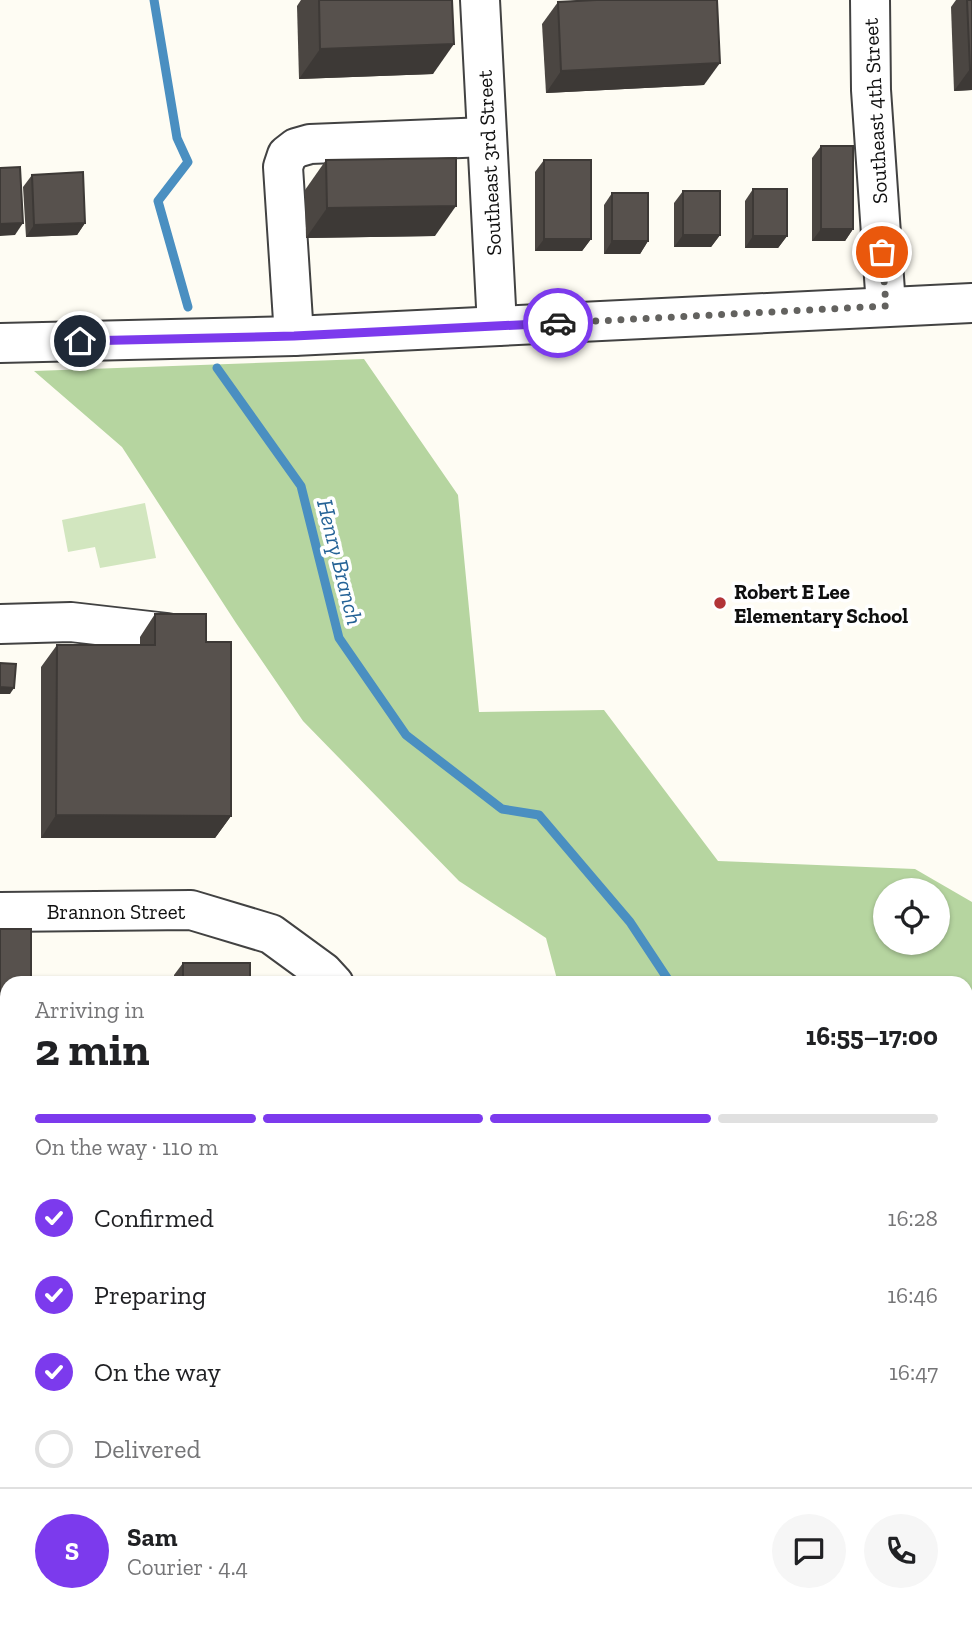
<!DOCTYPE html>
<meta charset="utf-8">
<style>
body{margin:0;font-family:"Zilla Slab",serif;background:#f6f6f6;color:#202124;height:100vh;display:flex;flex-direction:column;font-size:26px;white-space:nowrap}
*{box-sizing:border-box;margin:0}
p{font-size:23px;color:#757577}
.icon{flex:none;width:38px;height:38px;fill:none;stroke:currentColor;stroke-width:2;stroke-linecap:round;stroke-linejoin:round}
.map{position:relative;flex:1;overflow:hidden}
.drawer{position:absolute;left:0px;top:976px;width:973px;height:653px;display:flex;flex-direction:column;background:#fff;border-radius:21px 21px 0 0;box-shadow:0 2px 5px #0004}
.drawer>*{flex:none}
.controls{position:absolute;left:873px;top:878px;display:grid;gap:14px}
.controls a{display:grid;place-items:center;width:77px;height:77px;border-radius:50%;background:#fff;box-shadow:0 2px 5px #0004;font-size:35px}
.pin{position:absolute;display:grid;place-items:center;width:60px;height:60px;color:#fff;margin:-30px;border:4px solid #fff;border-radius:50%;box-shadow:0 2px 7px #0007}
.courier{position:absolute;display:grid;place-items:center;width:70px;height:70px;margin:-35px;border:5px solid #7c3aed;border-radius:50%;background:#fff;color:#222;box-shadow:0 2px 9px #0007}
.overview em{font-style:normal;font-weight:800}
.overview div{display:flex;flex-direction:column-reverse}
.overview{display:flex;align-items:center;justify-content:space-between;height:119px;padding:0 35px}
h1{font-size:46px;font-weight:800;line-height:52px}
.bar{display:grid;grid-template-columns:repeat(4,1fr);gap:10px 7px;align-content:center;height:84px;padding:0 35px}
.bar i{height:9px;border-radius:5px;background:#e0e0e0}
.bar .on{background:#7c3aed}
.bar p{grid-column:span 4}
.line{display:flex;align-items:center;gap:18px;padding:0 35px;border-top:2px solid #e0e0e0}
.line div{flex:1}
.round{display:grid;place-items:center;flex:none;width:74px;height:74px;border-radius:37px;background:#f6f6f6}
ol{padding:0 35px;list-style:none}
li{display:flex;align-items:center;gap:21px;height:77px}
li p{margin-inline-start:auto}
li .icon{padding:7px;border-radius:50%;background:#7c3aed;color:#fff;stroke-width:4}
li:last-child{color:#757577}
li i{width:38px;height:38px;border:4px solid #e0e0e0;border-radius:50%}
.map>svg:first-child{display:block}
.green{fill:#d2e6bf}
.forest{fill:#b6d5a0;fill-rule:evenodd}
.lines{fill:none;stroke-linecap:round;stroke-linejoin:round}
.stream{stroke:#4a8fc1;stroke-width:9}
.minor-casing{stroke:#424242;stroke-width:42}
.minor{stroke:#fff;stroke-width:38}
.wall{fill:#4b4642}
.shaded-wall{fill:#3d3936}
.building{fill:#57514d;stroke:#3d3936;stroke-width:2}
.done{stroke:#63625f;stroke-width:7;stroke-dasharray:0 12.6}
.route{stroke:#7c3aed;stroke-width:9}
.poi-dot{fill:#b23437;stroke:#fff;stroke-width:2.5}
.labels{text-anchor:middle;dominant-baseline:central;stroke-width:7;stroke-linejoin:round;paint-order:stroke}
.street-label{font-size:21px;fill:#0f0f0f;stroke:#fff}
.poi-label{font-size:21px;font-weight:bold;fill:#0f0f0f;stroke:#fff;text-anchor:start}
.water-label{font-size:23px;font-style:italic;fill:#246296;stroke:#fff}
</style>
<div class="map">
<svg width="972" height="1629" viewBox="0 0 972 1629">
<rect width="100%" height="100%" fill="#fefcf3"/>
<polygon class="green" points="145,503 156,558 100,568 95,547 68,552 62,520"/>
<path class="forest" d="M364,359l94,136 21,217 125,-2 114,151 197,8 57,33v727h-160l2,-7h152v-638l-408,-1 -12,-45 -87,-57 -156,-160 -67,-98 -114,-176 -88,-76zM886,891h52v52h-52z"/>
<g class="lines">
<g class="stream">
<polyline points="154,0 177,138 188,162 158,201 188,307"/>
<polyline points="217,368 301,486 339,638 406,735 502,809 539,815 630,922 671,984"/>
<polyline points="951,1622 958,1629"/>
</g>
<g class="minor-casing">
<g id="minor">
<polyline points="480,0 497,326"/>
<polyline points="870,0 871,90 886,306"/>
<polyline points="294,336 283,167 287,155 296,148 310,144 487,137"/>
<polyline points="0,343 294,336 972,303"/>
<polyline points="0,624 71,622 167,633"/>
<polyline points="0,912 191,910 271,934 323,972 334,984"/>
<polyline points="0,1490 7,1490"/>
<polyline points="399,1629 399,1622"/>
</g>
</g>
<use href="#minor" class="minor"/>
</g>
<g class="wall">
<polygon points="301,0 452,0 433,74 299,79 297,6"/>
<polygon points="583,0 717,0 704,85 546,93 542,24 558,2"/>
<polygon points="956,0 972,0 972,90 954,91 951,7"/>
<polygon points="821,146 853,229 845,241 812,241 812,158"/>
<polygon points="326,160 435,236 306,238 305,190"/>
<polygon points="544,160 591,239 582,251 535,251 535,172"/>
<polygon points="32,175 85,223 77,235 26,237 23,187"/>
<polygon points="753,189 787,236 778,248 745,248 745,201"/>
<polygon points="683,191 720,235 711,247 674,247 674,203"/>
<polygon points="612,193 648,241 640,254 604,254 604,205"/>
<polygon points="155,614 206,642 231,816 215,838 41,838 41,667 57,645 140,645 140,637"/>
<polygon points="183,963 250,984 174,984 174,975"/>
<rect x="261" y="1622" width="64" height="7"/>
<polygon points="452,1622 507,1622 506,1629 452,1629"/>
</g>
<g class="shaded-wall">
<polygon points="454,44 433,74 299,79 320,49"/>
<polygon points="720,63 704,85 546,93 561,71"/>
<polygon points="972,68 972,90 954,91 970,69"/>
<polygon points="456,206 435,236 306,238 327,208"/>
<polygon points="23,223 15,235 0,236 0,224"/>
<polygon points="85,223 77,235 26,237 34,225"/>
<polygon points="821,229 853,229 845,241 812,241"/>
<polygon points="683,235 720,235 711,247 674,247"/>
<polygon points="753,236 787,236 778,248 745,248"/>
<polygon points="544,239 591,239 582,251 535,251"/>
<polygon points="612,241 648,241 640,254 604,254"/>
<polygon points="0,687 14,688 10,694 0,694"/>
<polygon points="56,815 231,816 215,838 41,838"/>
<rect x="0" y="1007" width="7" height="12"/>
<polygon points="0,1075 7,1075 7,1085 5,1088 0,1088"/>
<rect x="0" y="1130" width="7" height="12"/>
<rect x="0" y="1210" width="7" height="12"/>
<rect x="0" y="1278" width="7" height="12"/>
<rect x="0" y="1347" width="7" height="12"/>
<rect x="0" y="1414" width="7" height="12"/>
<rect x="0" y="1579" width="7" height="12"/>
</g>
<g class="building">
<polygon points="319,0 452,0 454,44 320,49"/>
<polygon points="596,0 717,0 720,63 561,71 558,2"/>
<polygon points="967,0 972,0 972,68 970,69"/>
<rect x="821" y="146" width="32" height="83"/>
<polygon points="456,158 456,206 327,208 326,160"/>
<rect x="544" y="160" width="47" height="79"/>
<polygon points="20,167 23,223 0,224 0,168"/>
<polygon points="83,172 85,223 34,225 32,175"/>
<rect x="753" y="189" width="34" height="47"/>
<rect x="683" y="191" width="37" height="44"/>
<rect x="612" y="193" width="36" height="48"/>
<polygon points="155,614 206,614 206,642 231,642 231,816 56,815 57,645 155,645"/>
<polygon points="0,663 16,664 14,688 0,687"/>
<polygon points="0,929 31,929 31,984 7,984 7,1007 0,1007"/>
<rect x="183" y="963" width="67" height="21"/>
<rect x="0" y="1033" width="7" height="42"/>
<rect x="0" y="1088" width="7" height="42"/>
<rect x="0" y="1169" width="7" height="41"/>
<rect x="0" y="1224" width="7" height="54"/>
<rect x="0" y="1304" width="7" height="43"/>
<rect x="0" y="1374" width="7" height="40"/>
<polygon points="0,1514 6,1514 7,1579 0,1579"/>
<polygon points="0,1595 7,1595 7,1622 41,1622 41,1629 0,1629"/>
<rect x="269" y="1622" width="56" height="7"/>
<polygon points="460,1622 507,1622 506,1629 460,1629"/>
</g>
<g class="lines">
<polyline class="done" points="558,323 886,306 882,252"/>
<polyline class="route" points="80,341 294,336 558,323"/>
</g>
<circle class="poi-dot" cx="720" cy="603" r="7"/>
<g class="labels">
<g class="street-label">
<text transform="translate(875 111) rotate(-93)">Southeast 4th Street</text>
<text transform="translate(489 163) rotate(-93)">Southeast 3rd Street</text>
<text x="116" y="911">Brannon Street</text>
</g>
<g class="poi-label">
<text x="734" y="591">Robert E Lee<tspan x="734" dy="24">Elementary School</tspan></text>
</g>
<g class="water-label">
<text transform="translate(340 562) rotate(76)">Henry Branch</text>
</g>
</g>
</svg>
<div class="controls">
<a><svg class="icon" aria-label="locate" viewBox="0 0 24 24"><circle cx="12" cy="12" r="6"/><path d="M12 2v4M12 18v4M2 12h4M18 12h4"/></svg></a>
</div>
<div class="pin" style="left:882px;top:252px;background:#ea580c"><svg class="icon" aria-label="bag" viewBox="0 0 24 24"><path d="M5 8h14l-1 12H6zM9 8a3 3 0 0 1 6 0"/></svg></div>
<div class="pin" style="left:80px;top:341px;background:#1f2937"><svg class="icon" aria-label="home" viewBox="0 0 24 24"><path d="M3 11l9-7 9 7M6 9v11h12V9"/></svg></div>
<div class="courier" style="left:558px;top:323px"><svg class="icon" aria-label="car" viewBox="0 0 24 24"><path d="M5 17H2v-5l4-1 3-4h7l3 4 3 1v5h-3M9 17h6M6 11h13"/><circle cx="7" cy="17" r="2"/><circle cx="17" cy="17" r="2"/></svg></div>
<section class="drawer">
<div class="overview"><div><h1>2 min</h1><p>Arriving in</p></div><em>16:55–17:00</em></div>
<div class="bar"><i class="on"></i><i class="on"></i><i class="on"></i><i></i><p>On the way · 110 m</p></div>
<ol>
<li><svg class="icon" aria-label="check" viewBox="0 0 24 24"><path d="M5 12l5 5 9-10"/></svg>Confirmed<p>16:28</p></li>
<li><svg class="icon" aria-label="check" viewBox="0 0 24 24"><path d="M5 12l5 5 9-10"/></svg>Preparing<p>16:46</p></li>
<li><svg class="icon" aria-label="check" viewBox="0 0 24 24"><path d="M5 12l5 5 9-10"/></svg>On the way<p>16:47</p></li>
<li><i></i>Delivered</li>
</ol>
<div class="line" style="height:126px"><b class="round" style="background:#7c3aed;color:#fff">S</b><div><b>Sam</b><p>Courier · 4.4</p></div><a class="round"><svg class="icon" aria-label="chat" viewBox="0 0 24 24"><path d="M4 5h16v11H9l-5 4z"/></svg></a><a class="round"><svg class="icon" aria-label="phone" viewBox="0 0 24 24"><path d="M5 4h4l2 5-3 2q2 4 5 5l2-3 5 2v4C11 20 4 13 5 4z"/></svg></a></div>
</section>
</div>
